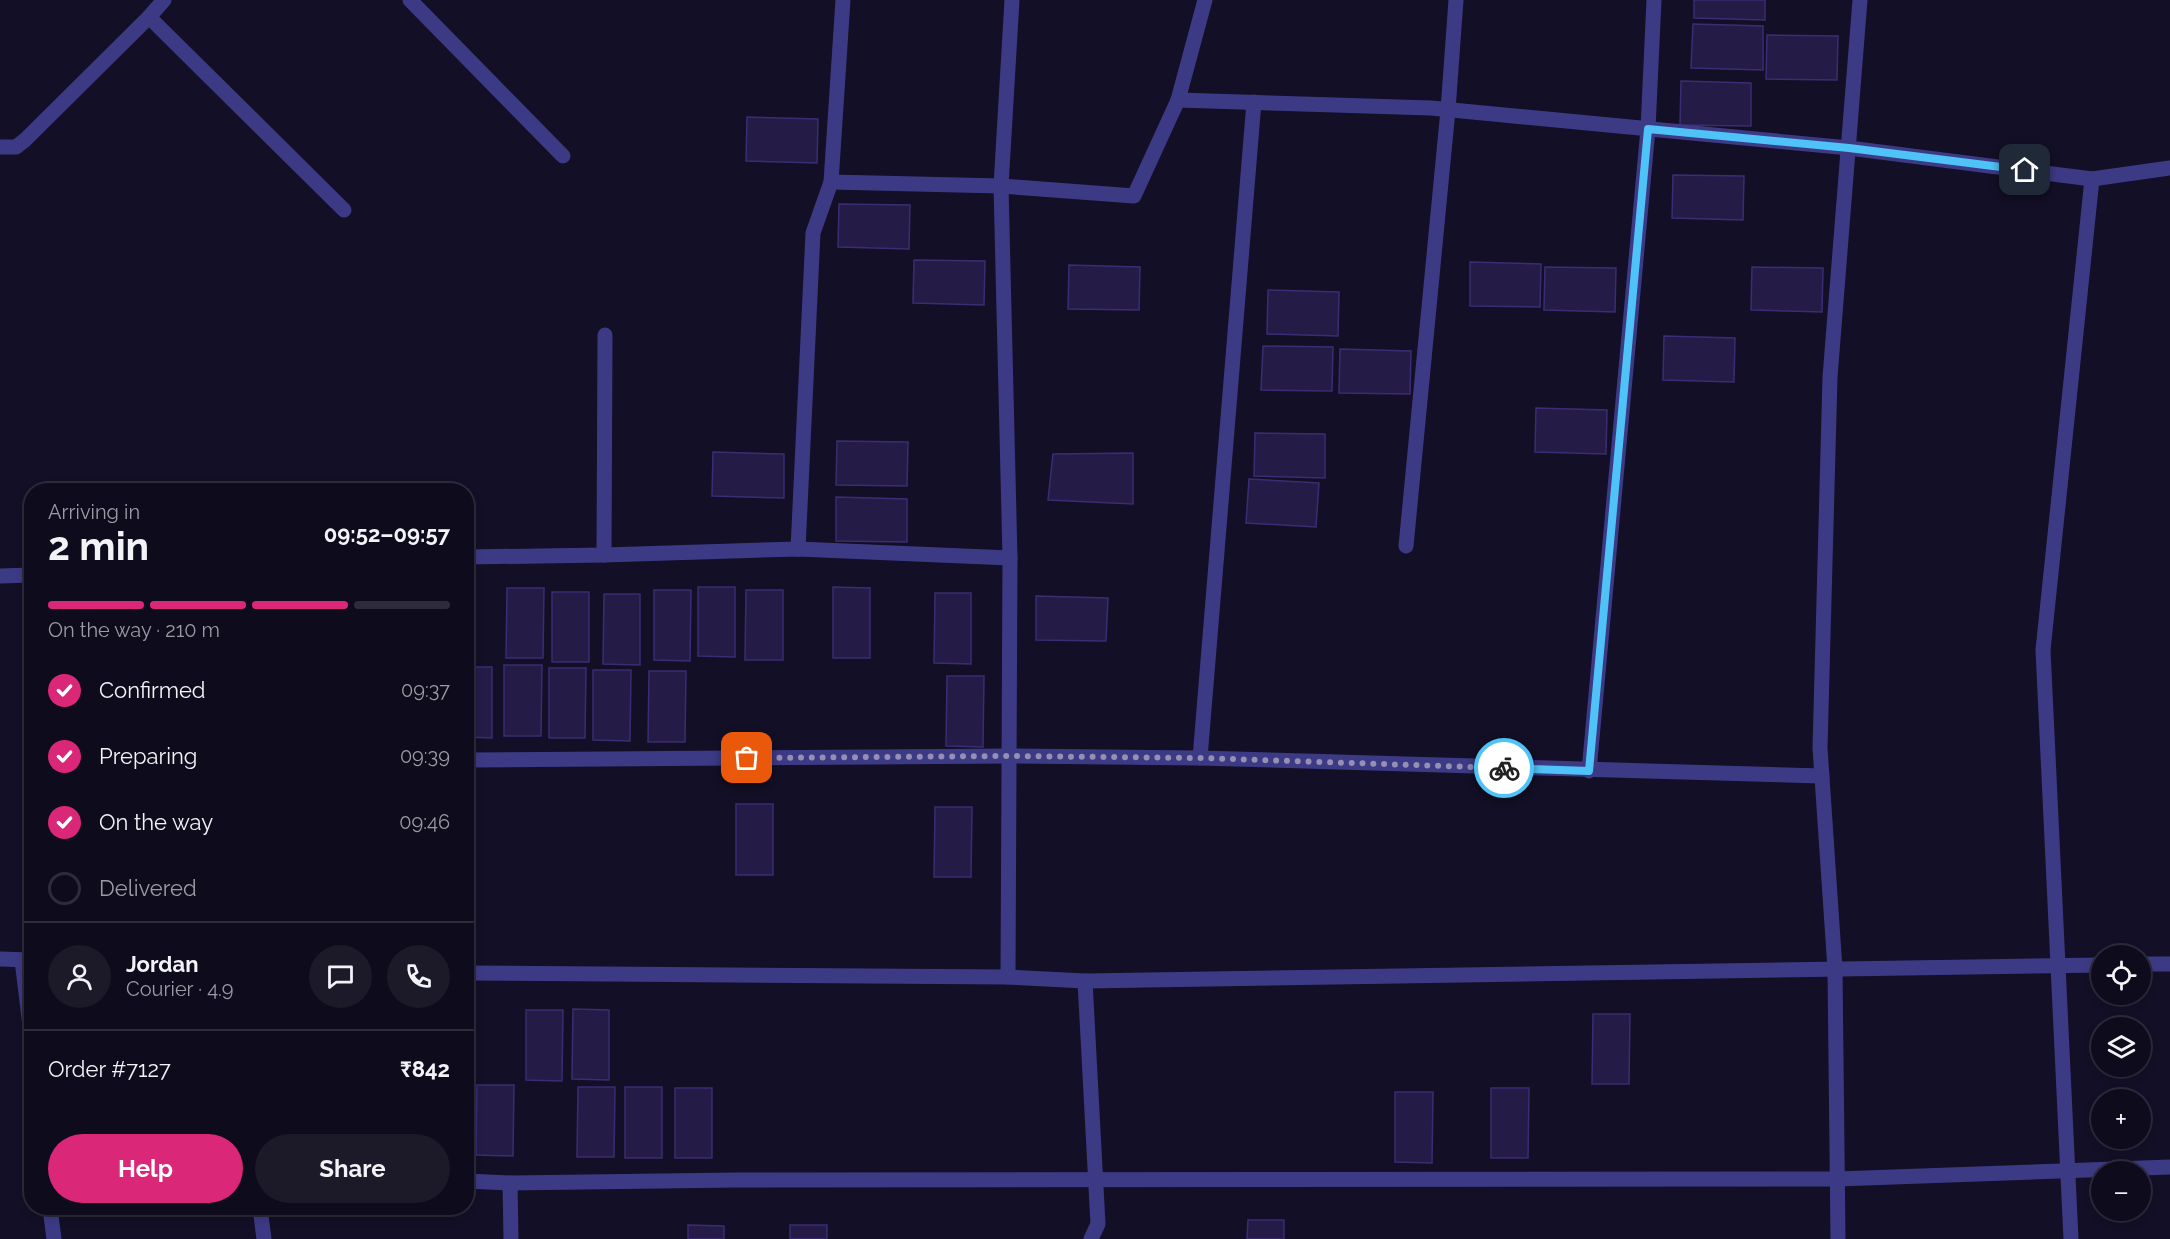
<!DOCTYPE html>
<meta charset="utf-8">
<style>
body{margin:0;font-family:Raleway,sans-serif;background:#1c1929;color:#f1f3f6;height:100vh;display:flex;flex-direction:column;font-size:22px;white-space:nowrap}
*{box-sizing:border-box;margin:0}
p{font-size:20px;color:#9b9ba3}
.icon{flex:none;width:33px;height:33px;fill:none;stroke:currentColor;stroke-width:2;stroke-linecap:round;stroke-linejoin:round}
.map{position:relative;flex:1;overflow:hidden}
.panel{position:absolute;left:24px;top:483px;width:450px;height:732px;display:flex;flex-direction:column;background:#0e0b1c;border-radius:24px;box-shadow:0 3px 9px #0003,0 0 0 2px #2e2b3b}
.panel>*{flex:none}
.fabs{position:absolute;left:2091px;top:945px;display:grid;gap:12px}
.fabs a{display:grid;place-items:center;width:60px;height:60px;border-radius:50%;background:#0e0b1c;box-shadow:0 3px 9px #0003,0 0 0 2px #2e2b3b;font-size:30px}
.pin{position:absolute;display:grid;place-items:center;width:51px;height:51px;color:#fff;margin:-26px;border-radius:12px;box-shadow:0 3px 9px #0006}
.courier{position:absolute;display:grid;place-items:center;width:60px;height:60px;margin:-30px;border:4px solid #4fc3f7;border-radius:50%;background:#fff;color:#222;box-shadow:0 2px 8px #0007}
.headline em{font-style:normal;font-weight:700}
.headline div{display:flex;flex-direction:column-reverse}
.headline{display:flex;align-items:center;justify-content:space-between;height:102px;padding:0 24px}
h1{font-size:39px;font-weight:700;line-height:45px}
.bar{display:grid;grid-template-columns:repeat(4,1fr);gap:9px 6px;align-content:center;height:72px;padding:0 24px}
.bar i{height:8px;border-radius:4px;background:#2e2b3b}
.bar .active{background:#db2777}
.bar p{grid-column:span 4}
.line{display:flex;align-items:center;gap:15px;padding:0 24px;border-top:2px solid #2e2b3b}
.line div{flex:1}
.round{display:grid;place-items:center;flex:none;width:63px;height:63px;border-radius:32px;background:#1c1929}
ol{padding:0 24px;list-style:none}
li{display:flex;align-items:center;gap:18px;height:66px}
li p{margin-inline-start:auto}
li .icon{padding:6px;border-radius:50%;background:#db2777;color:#fff;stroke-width:4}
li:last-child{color:#9b9ba3}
li i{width:33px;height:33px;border:3px solid #2e2b3b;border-radius:50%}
.cta{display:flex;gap:12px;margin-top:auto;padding:12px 24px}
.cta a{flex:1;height:69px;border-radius:36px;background:#db2777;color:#fff;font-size:24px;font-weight:700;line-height:69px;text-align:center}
.cta a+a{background:#1c1929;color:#f1f3f6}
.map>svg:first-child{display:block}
.building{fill:#241b47;stroke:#3b2d73;stroke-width:1.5}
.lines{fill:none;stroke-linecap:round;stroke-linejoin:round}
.minor{stroke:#3d3a85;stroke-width:15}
.done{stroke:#948fb3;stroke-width:6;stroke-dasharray:0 10.8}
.route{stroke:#4fc3f7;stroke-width:8}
</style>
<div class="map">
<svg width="2170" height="1239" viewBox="0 0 2170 1239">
<rect width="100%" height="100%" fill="#130f26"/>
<g class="building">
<polygon points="1694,0 1765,0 1765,20 1694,18"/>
<polygon points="1693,24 1763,26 1763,70 1691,68"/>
<polygon points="1767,35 1838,36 1837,80 1766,79"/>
<polygon points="1681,81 1751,83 1751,126 1680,125"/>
<polygon points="747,117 818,119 817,163 746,161"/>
<polygon points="1673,175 1744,176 1743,220 1672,218"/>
<polygon points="839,204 910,205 909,249 838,247"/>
<polygon points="914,260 985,261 984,305 913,303"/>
<polygon points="1470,262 1541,264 1540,307 1470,306"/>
<polygon points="1069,265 1140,267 1139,310 1068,309"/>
<polygon points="1545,267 1616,268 1615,312 1544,310"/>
<polygon points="1752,267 1823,268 1822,312 1751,310"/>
<polygon points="1268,290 1339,292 1338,336 1267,334"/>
<polygon points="1664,336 1735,338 1734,382 1663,380"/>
<polygon points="1263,346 1333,347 1332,391 1261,390"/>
<polygon points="1340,349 1411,351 1410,394 1339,393"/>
<polygon points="1536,408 1607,410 1606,454 1535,452"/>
<polygon points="1255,433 1325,434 1325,478 1254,476"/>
<polygon points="837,441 908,442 907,486 836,485"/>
<polygon points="713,452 784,454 784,498 712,496"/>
<polygon points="1133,453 1133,504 1048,500 1053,454"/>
<polygon points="1249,479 1319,483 1316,527 1246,523"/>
<polygon points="836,497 907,499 907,542 836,541"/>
<polygon points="698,587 735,587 735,657 698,656"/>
<polygon points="833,587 870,588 870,658 833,658"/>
<polygon points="507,588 544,588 543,658 506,658"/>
<polygon points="654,590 691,590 690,661 654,660"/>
<polygon points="746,590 783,590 783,660 745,660"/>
<rect x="552" y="592" width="37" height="70"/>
<polygon points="935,593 971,593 971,664 934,663"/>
<polygon points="604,594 640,594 640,665 603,664"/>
<polygon points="1036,596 1108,598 1106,641 1036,640"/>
<polygon points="504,665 542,665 541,736 504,736"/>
<polygon points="466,667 492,667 492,738 466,737"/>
<polygon points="549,668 586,668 585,738 549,738"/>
<polygon points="593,670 631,670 630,741 593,740"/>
<polygon points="649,671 686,671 685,742 648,742"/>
<polygon points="947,676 984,676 983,747 946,746"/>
<rect x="736" y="804" width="37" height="71"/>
<polygon points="935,807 972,807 971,877 934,877"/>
<polygon points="573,1009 609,1010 609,1080 572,1079"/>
<polygon points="526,1010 563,1010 562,1081 526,1080"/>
<polygon points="1593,1014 1630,1014 1629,1084 1592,1084"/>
<polygon points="466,1085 471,1085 470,1155 466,1155"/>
<polygon points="477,1085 514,1085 513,1156 476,1155"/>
<polygon points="578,1087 615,1087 614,1157 577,1157"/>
<rect x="625" y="1087" width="37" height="71"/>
<rect x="675" y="1088" width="37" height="70"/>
<polygon points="1491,1088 1529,1088 1528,1158 1491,1158"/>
<polygon points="1395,1092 1433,1092 1432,1163 1395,1162"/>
<polygon points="1248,1220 1284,1220 1284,1239 1247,1239"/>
<polygon points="688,1225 724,1226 724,1239 688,1239"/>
<rect x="790" y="1225" width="37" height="14"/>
</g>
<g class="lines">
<g class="minor">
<polyline points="410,0 563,156"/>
<polyline points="149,17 344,210"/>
<polyline points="1178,100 1431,108 1849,148 2092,179 2043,650 2071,1239"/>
<polyline points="0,147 16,147 25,140 149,17 164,0"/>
<polyline points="2092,179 2170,168"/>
<polyline points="831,182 1001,186 1012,0"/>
<polyline points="1406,546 1448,110 1456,0"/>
<polyline points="798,549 813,233 831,182 843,0"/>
<polyline points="604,555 605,335"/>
<polyline points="466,557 604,555 798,549 1010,558 1008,977"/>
<polyline points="1010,558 1001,186 1134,196 1178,100 1205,0"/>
<polyline points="0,576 32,575"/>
<polyline points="1200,758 1254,102"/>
<polyline points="466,760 1010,756 1200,758 1822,776"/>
<polyline points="1589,771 1648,129 1654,0"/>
<polyline points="0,959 30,960"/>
<polyline points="22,960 32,1042"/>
<polyline points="2140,964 2170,964"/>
<polyline points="466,973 1008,977 1085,981 2102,965"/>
<polyline points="1085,981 1098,1224 1091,1239"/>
<polyline points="466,1181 510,1183 735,1180 1837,1179 2170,1167"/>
<polyline points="510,1183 511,1239"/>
<polyline points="50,1208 54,1239"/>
<polyline points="260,1208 264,1239"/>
<polyline points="1838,1239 1835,969 1820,748 1830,377 1860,0"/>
</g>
</g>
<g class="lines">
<polyline class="done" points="747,758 1010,756 1200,758 1504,768"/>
<polyline class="route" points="1504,768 1589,771 1648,129 1849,148 2025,170"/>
</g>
</svg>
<div class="fabs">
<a><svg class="icon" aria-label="locate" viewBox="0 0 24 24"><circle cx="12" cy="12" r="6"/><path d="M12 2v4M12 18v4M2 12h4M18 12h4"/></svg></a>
<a><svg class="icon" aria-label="layers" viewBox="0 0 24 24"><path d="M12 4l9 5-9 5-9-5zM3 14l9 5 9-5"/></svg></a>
<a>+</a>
<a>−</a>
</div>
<div class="pin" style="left:747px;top:758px;background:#ea580c"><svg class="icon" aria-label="bag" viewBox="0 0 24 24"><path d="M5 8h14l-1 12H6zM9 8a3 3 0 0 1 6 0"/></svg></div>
<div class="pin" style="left:2025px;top:170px;background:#1f2937"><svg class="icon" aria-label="home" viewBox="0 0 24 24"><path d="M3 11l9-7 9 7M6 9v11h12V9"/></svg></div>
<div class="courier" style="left:1504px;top:768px"><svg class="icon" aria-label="bike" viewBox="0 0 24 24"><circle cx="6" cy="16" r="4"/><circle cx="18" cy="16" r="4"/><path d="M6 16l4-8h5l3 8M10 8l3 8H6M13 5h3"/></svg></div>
<section class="panel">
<div class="headline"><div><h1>2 min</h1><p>Arriving in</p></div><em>09:52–09:57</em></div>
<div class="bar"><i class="active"></i><i class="active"></i><i class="active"></i><i></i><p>On the way · 210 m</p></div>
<ol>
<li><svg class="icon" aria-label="check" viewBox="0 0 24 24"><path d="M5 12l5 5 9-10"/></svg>Confirmed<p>09:37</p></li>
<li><svg class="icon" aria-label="check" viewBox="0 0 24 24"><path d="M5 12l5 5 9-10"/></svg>Preparing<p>09:39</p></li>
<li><svg class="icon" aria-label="check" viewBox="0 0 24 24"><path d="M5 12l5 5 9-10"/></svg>On the way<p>09:46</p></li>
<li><i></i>Delivered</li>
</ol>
<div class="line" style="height:108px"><a class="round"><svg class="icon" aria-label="person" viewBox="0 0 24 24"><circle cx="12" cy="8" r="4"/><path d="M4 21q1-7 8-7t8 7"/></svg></a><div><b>Jordan</b><p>Courier · 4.9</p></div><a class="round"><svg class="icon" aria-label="chat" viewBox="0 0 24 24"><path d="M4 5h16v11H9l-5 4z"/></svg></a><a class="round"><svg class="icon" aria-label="phone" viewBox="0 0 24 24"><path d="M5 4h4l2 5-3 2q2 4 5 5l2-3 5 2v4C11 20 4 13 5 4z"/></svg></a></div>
<div class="line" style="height:78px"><div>Order #7127</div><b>₹842</b></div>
<div class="cta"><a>Help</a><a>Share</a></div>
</section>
</div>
